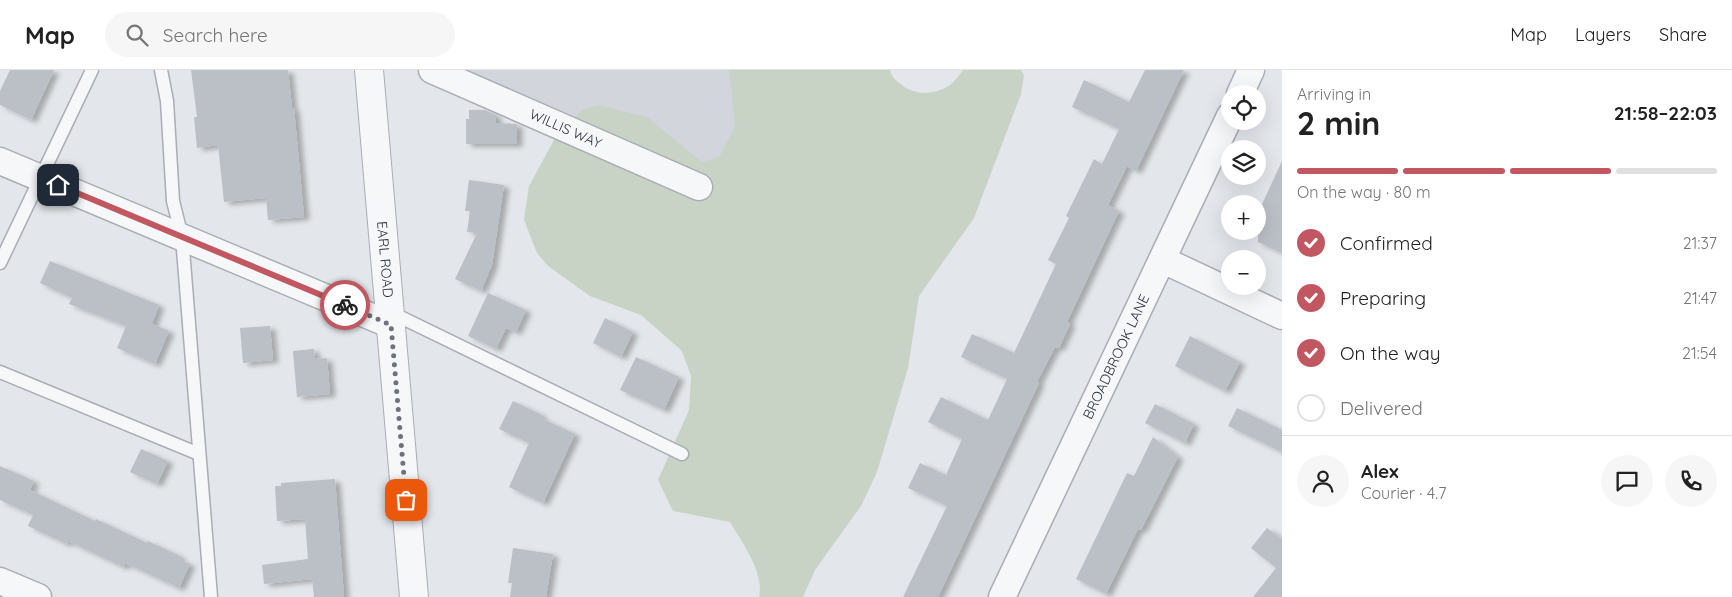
<!DOCTYPE html>
<meta charset="utf-8">
<style>
body{margin:0;font-family:Quicksand,sans-serif;background:#f6f6f6;color:#222;height:100vh;display:flex;flex-direction:column;font-size:19px;white-space:nowrap}
*{box-sizing:border-box;margin:0}
p{font-size:16px;color:#767676}
.icon{flex:none;width:28px;height:28px;fill:none;stroke:currentColor;stroke-width:2;stroke-linecap:round;stroke-linejoin:round}
.map{position:relative;flex:1;overflow:hidden}
.panel{display:flex;flex-direction:column;background:#fff;width:450px}
.panel>*{flex:none}
.fabs{position:absolute;left:1221px;top:15px;display:grid;gap:10px}
.fabs a{display:grid;place-items:center;width:45px;height:45px;border-radius:50%;background:#fff;box-shadow:0 5px 20px #0002;font-size:25px}
.pin{position:absolute;display:grid;place-items:center;width:42px;height:42px;color:#fff;margin:-21px;border-radius:10px;box-shadow:0 2px 8px #0006}
.courier{position:absolute;display:grid;place-items:center;width:50px;height:50px;margin:-25px;border:4px solid #c15760;border-radius:50%;background:#fff;color:#222;box-shadow:0 1px 6px #0007}
.overview em{font-style:normal;font-weight:800}
.overview div{display:flex;flex-direction:column-reverse}
.overview{display:flex;align-items:center;justify-content:space-between;height:85px;padding:0 15px}
h1{font-size:32px;font-weight:800;line-height:38px}
.bar{display:grid;grid-template-columns:repeat(4,1fr);gap:8px 5px;align-content:center;height:60px;padding:0 15px}
.bar i{height:6px;border-radius:4px;background:#e0e0e0}
.bar .selected{background:#c15760}
.bar p{grid-column:span 4}
.line{display:flex;align-items:center;gap:12px;padding:0 15px;border-top:1px solid #e0e0e0}
.line div{flex:1}
.round{display:grid;place-items:center;flex:none;width:52px;height:52px;border-radius:26px;background:#f6f6f6}
ol{padding:0 15px;list-style:none}
li{display:flex;align-items:center;gap:15px;height:55px}
li p{margin-inline-start:auto}
li .icon{padding:5px;border-radius:50%;background:#c15760;color:#fff;stroke-width:4}
li:last-child{color:#767676}
li i{width:28px;height:28px;border:2px solid #e0e0e0;border-radius:50%}
header{display:flex;align-items:center;gap:30px;box-sizing:border-box;height:70px;padding:0 25px;background:#fff;border-bottom:1px solid #e0e0e0}
header strong{font-size:24px}
nav{display:flex;gap:28px;margin-inline-start:auto;font-size:18px}
.search{width:350px;height:45px;background:#f6f6f6;display:flex;align-items:center;gap:12px;box-sizing:border-box;padding:0 18px;border-radius:28px;color:#767676;font-size:19px}
main{display:flex;flex:1;min-height:0}
.map>svg:first-child{display:block}
.built{fill:#d2d5dc}
.green{fill:#c8d3c6}
.building{fill:#bbbfc6;filter:url(#shadow)}
.lines{fill:none;stroke-linecap:round;stroke-linejoin:round}
.service-casing{stroke:#a9adb4;stroke-width:15}
.minor-casing{stroke:#a9adb4;stroke-width:29}
.tertiary-casing{stroke:#a9adb4;stroke-width:30}
.service{stroke:#f6f7f9;stroke-width:12}
.minor{stroke:#f6f7f9;stroke-width:26}
.tertiary{stroke:#f6f7f9;stroke-width:28}
.done{stroke:#6d727c;stroke-width:5;stroke-dasharray:0 9}
.route{stroke:#c15760;stroke-width:6}
.labels{text-anchor:middle;dominant-baseline:central;stroke-width:4.5;stroke-linejoin:round;paint-order:stroke}
.street-label{font-size:14px;fill:#2d3341;stroke:#f3f5f7}
</style>
<header>
<strong>Map</strong>
<div class="search"><svg class="icon" aria-label="search" viewBox="0 0 24 24"><circle cx="10" cy="10" r="6"/><path d="M15 15l6 6"/></svg>Search here</div>
<nav><a>Map</a><a>Layers</a><a>Share</a></nav>
</header>
<main>
<div class="map">
<svg width="1282" height="527" viewBox="0 0 1282 527">
<defs>
<filter id="shadow"><feDropShadow dx="5.5" dy="3" stdDeviation="2.5" flood-color="#0004"/></filter>
</defs>
<rect width="100%" height="100%" fill="#e3e6ea"/>
<polygon class="built" points="450,0 864,0 819,164"/>
<path class="green" d="M729,0h161c1,7 6,10 12,15 14,11 33,10 48,0 5,-4 9,-10 13,-15h58l3,5 -3,19 -47,124 -55,78 -11,72 -31,104 -16,34 -46,64 -12,27h-44c6,-23 -17,-55 -29,-75l-57,-11 -15,-31 31,-70 2,-34 -9,-25 -41,-36 -51,-19 -42,-30 -11,-13 -13,-33 5,-34 26,-48 27,-28 16,-5 49,12 55,45 17,-5 16,-30z"/>
<g class="building">
<polygon points="10,0 54,0 31,50 0,35 0,21"/>
<polygon points="191,0 288,0 292,38 294,38 304,147 268,150 266,128 224,132 218,75 197,78 194,47 197,47"/>
<polygon points="1145,0 1184,0 1136,101 1127,96 1108,135 1119,141 1067,252 1070,254 1059,278 1055,277 1037,312 1039,313 938,527 903,527 947,436 908,418 920,393 946,405 962,369 928,352 941,327 988,350 1007,309 961,287 972,264 1014,283 1056,194 1048,190 1069,148 1066,146 1094,89 1102,94 1119,59 1072,37 1084,10 1129,32"/>
<polygon points="469,40 485,40 496,45 496,53 517,54 517,74 466,74 466,49 469,49"/>
<polygon points="1282,91 1282,183 1258,172 1258,143"/>
<polygon points="469,110 504,115 492,195 481,221 455,209 477,163 467,162 470,141 465,141"/>
<polygon points="50,191 159,235 152,254 169,261 155,294 117,278 126,256 69,234 72,228 40,213"/>
<polygon points="488,223 526,240 516,262 506,258 496,279 468,266"/>
<polygon points="605,248 633,262 621,287 593,273"/>
<polygon points="270,256 273,290 243,293 240,258"/>
<polygon points="1190,266 1240,292 1225,321 1175,296"/>
<polygon points="314,279 315,289 327,288 330,324 297,327 293,281"/>
<polygon points="636,287 679,307 664,340 620,320"/>
<polygon points="513,331 542,345 541,348 575,364 543,433 509,417 529,373 499,359"/>
<polygon points="1155,334 1194,354 1185,373 1145,353"/>
<polygon points="1237,338 1282,360 1282,382 1228,356"/>
<polygon points="1153,367 1178,387 1141,460 1138,459 1106,524 1076,509 1127,403 1134,406"/>
<polygon points="141,379 168,391 157,414 130,402"/>
<polygon points="0,396 34,411 30,420 95,451 96,449 147,473 148,471 180,486 179,489 190,494 179,518 125,493 123,497 68,471 67,474 28,456 33,445 0,430"/>
<polygon points="335,409 344,527 314,527 312,509 264,514 262,495 308,489 305,449 277,451 275,416 281,416 281,413"/>
<polygon points="1267,458 1282,469 1282,527 1253,527 1276,498 1251,478"/>
<polygon points="513,478 553,484 546,527 510,527 512,513 508,513"/>
</g>
<g class="lines">
<g class="service-casing">
<g id="service">
<polyline points="161,0 167,31 173,131 182,167 211,527"/>
<polyline points="0,193 92,0"/>
<polyline points="390,242 682,384"/>
<polyline points="0,302 199,384"/>
</g>
</g>
<g class="minor-casing">
<g id="minor">
<path id="s1" d="M432,0l267,117"/>
<polyline points="1240,24 1251,0"/>
<polyline points="0,91 391,255"/>
<polyline points="1163,190 1282,246"/>
<polyline points="0,511 38,527"/>
<path id="s2" d="M1002,527l228,-481"/>
</g>
</g>
<g class="tertiary-casing">
<g id="tertiary">
<path id="s3" d="M369,0l45,527"/>
</g>
</g>
<use href="#service" class="service"/>
<use href="#minor" class="minor"/>
<use href="#tertiary" class="tertiary"/>
</g>
<g class="lines">
<polyline class="done" points="345,235 391,255 406,430"/>
<polyline class="route" points="58,115 345,235"/>
</g>
<g class="labels">
<g class="street-label">
<text stroke="none"><textPath href="#s1" startOffset="146">WILLIS WAY</textPath></text>
<text stroke="none"><textPath href="#s3" startOffset="190">EARL ROAD</textPath></text>
<text stroke="none"><textPath href="#s2" startOffset="266">BROADBROOK LANE</textPath></text>
</g>
</g>
</svg>
<div class="fabs">
<a><svg class="icon" aria-label="locate" viewBox="0 0 24 24"><circle cx="12" cy="12" r="6"/><path d="M12 2v4M12 18v4M2 12h4M18 12h4"/></svg></a>
<a><svg class="icon" aria-label="layers" viewBox="0 0 24 24"><path d="M12 4l9 5-9 5-9-5zM3 14l9 5 9-5"/></svg></a>
<a>+</a>
<a>−</a>
</div>
<div class="pin" style="left:406px;top:430px;background:#ea580c"><svg class="icon" aria-label="bag" viewBox="0 0 24 24"><path d="M5 8h14l-1 12H6zM9 8a3 3 0 0 1 6 0"/></svg></div>
<div class="pin" style="left:58px;top:115px;background:#1f2937"><svg class="icon" aria-label="home" viewBox="0 0 24 24"><path d="M3 11l9-7 9 7M6 9v11h12V9"/></svg></div>
<div class="courier" style="left:345px;top:235px"><svg class="icon" aria-label="bike" viewBox="0 0 24 24"><circle cx="6" cy="16" r="4"/><circle cx="18" cy="16" r="4"/><path d="M6 16l4-8h5l3 8M10 8l3 8H6M13 5h3"/></svg></div>
</div>
<section class="panel">
<div class="overview"><div><h1>2 min</h1><p>Arriving in</p></div><em>21:58–22:03</em></div>
<div class="bar"><i class="selected"></i><i class="selected"></i><i class="selected"></i><i></i><p>On the way · 80 m</p></div>
<ol>
<li><svg class="icon" aria-label="check" viewBox="0 0 24 24"><path d="M5 12l5 5 9-10"/></svg>Confirmed<p>21:37</p></li>
<li><svg class="icon" aria-label="check" viewBox="0 0 24 24"><path d="M5 12l5 5 9-10"/></svg>Preparing<p>21:47</p></li>
<li><svg class="icon" aria-label="check" viewBox="0 0 24 24"><path d="M5 12l5 5 9-10"/></svg>On the way<p>21:54</p></li>
<li><i></i>Delivered</li>
</ol>
<div class="line" style="height:90px"><a class="round"><svg class="icon" aria-label="person" viewBox="0 0 24 24"><circle cx="12" cy="8" r="4"/><path d="M4 21q1-7 8-7t8 7"/></svg></a><div><b>Alex</b><p>Courier · 4.7</p></div><a class="round"><svg class="icon" aria-label="chat" viewBox="0 0 24 24"><path d="M4 5h16v11H9l-5 4z"/></svg></a><a class="round"><svg class="icon" aria-label="phone" viewBox="0 0 24 24"><path d="M5 4h4l2 5-3 2q2 4 5 5l2-3 5 2v4C11 20 4 13 5 4z"/></svg></a></div>
</section>
</main>
